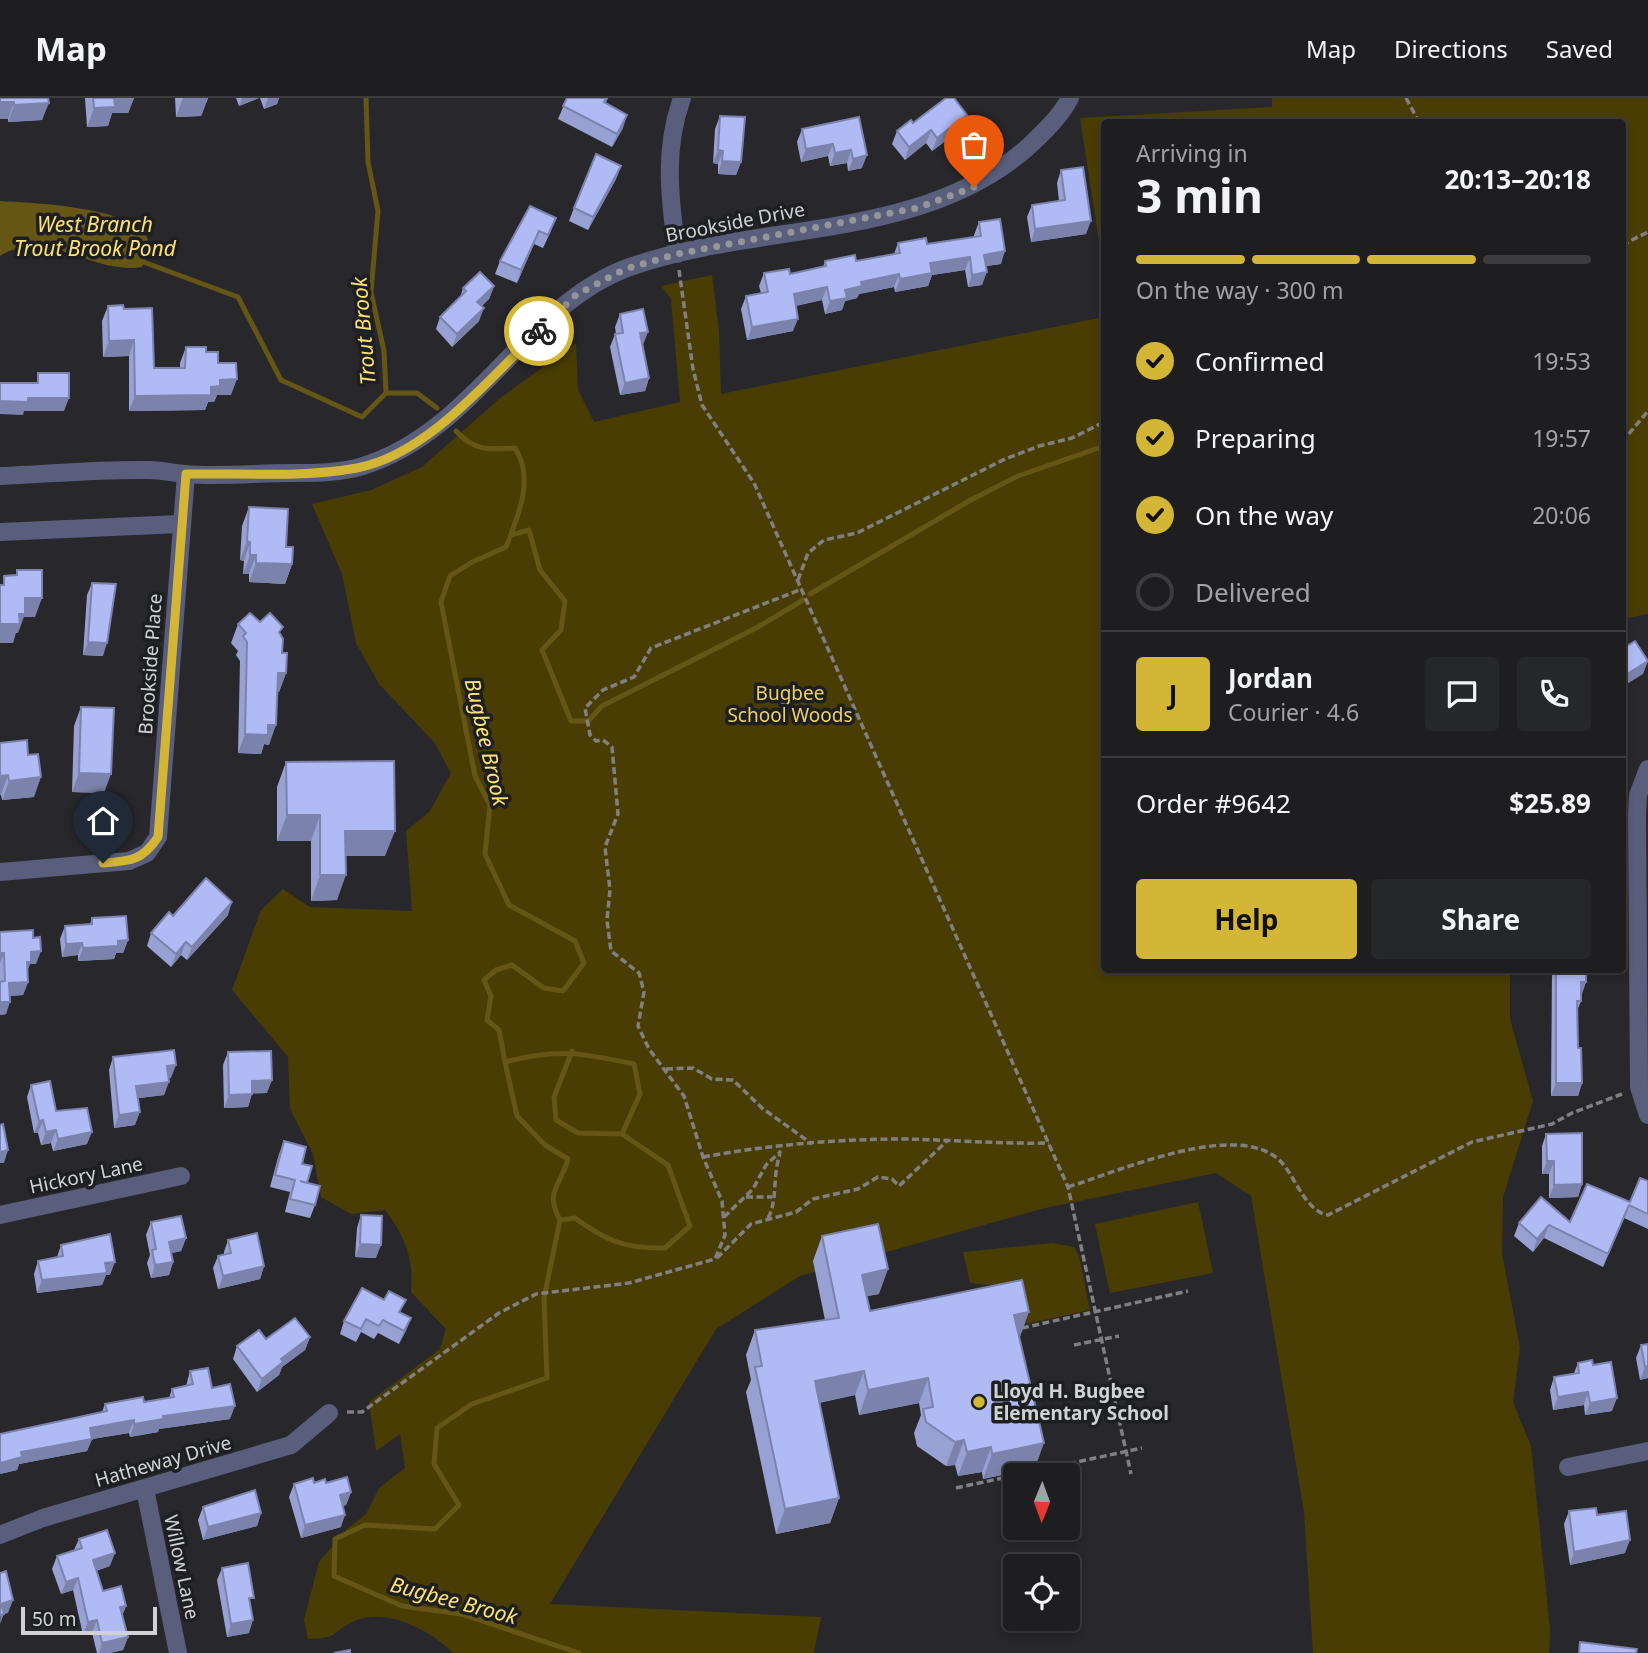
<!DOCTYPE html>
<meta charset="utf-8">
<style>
body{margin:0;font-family:"Noto Sans",sans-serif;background:#26272a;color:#f1f3f6;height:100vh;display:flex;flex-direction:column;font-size:26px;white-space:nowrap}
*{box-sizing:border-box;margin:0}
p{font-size:23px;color:#a1a2a5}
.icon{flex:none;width:38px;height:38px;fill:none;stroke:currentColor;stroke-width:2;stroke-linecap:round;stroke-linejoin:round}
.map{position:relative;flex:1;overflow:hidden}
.panel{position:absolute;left:1101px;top:21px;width:525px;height:854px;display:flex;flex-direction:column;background:#1e1e21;border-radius:7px;box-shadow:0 4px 10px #0003,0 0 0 2px #3c3c3f}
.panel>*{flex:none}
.needle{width:46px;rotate:181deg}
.fabs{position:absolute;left:1003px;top:1365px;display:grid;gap:14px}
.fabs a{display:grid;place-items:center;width:77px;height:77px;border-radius:7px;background:#1e1e21;box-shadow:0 4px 10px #0003,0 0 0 2px #3c3c3f;font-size:35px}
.scale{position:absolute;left:21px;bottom:18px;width:136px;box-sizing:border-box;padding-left:7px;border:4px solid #d1d2d4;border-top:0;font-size:19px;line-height:24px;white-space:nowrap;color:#d1d2d4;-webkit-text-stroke:5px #1e1f22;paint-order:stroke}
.pin{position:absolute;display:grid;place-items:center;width:60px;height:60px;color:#fff;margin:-72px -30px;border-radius:50% 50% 50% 0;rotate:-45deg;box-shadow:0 0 7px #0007}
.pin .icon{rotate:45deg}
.courier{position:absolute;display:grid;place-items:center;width:70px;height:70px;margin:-35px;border:5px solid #d3b635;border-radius:50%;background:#fff;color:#222;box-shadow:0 2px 9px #0007}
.summary em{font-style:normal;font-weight:700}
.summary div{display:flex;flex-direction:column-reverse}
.summary{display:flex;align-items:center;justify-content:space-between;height:119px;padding:0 35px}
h1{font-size:46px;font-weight:700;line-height:52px}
.bar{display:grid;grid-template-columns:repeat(4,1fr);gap:10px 7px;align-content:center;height:84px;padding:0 35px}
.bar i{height:9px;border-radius:5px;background:#3c3c3f}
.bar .current{background:#d3b635}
.bar p{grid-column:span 4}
.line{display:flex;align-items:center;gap:18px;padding:0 35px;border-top:2px solid #3c3c3f}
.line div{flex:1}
.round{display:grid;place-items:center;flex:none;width:74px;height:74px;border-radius:7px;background:#26272a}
ol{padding:0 35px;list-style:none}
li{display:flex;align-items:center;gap:21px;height:77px}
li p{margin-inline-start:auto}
li .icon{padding:7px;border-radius:50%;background:#d3b635;color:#111;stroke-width:4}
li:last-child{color:#a1a2a5}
li i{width:38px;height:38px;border:4px solid #3c3c3f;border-radius:50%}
.action{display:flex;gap:14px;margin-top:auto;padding:14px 35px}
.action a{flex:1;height:80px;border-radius:7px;background:#d3b635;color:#111;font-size:28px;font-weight:700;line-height:80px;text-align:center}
.action a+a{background:#26272a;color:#f1f3f6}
header{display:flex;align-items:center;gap:42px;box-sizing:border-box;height:98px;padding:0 35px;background:#1e1e21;border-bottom:2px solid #3c3c3f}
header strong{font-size:33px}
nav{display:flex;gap:38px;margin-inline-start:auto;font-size:24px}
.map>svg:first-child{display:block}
.green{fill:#4a3d04}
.water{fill:#655616}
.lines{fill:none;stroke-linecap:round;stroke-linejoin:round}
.stream{stroke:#655616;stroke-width:5}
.path{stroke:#808083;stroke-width:3.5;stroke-dasharray:7 3.5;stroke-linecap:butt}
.minor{stroke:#585e7b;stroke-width:18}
.wall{fill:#97a1d3}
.shaded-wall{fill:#7b83ac}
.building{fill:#b0bbf5;stroke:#7b83ac;stroke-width:2}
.done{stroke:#969699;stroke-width:7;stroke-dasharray:0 12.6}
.route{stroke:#d3b635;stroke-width:9}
.poi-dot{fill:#d3b635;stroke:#1e1f22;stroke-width:2.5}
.labels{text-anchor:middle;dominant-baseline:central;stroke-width:7;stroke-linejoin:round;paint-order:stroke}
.street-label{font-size:19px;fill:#d1d2d4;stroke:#1e1f22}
.park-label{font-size:19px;fill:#edd162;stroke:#1e1f22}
.poi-label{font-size:19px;font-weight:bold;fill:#d1d2d4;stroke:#1e1f22;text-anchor:start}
.water-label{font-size:21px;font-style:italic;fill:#fde273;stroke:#1e1f22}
</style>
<header>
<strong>Map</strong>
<nav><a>Map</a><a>Directions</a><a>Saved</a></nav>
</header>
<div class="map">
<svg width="1648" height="1555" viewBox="0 0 1648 1555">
<rect width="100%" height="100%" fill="#28282c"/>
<g class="green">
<polygon points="1272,0 1648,0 1648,516 1622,521 1622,24 1104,24 1104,175 1080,20 1272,9"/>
<path d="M712,177l7,56 2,63 383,-77v653h406v49l23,82 -30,96 -1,56 18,95 -7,54 18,44 19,183 -1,24h-236l-9,-141 -53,-316 -35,-23 -171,35 -245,68 -84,53 -166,275 271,13 -7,36h-361c-22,-23 -69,-47 -101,-31 -24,12 -11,16 -44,17l-4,-19 15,-58 28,-33 19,-15 13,-26 26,-20 -5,-34 -24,17 -7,-49 71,-53 6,-20 -35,-37c3,-33 -6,-56 -26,-82l-34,4 -30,-17 -8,-43 -23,-45 -2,-52 -56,-67 29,-80 22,-21 27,18 102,4 -6,-80 24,-20 21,-38 -17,-31 -55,-58 -23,-41 -14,-69 -30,-70 59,-14 51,-23 77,-68 77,-56 2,47 16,32 86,-20 -9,-103 -10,-13z"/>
<polygon points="1198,1104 1213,1175 1110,1195 1095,1126"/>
<polygon points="1052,1145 1074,1149 1079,1158 1090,1212 1026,1226 1022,1202 1002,1189 970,1185 963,1154"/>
</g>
<path class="water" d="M0,103c29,2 159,5 149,51 0,4 -5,10 -7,15 -49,8 -97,-40 -142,-11z"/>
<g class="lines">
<g class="stream">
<polyline points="138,162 238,199 281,282 362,319 386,295 384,253 371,194 378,113 368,64 366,0"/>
<polyline points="386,295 417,295 437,310"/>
<path d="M456,333c18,20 33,19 59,17 20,31 3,68 -9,99l-34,15 -22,14 -9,26 34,174 15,29 -5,49 24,51 66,36 9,22 -21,28 -19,-3 -32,-23 -16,5 -12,10 7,16 -4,24 12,10 6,32c52,-14 78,-9 129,2l6,30 -18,40 46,31 22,61 -25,22c-40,1 -58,-7 -90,-30l-15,2 -16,78 3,80 -75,26 -35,24 -3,36 25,41 -24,24 -70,-4 -30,14 -1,37 68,30 59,8 118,39"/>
<polyline points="511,437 529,432 540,472 565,503 561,532 542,552 571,623 588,623 602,608 758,529 803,502"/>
<polyline points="810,496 969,403 1018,378 1104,348"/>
<polyline points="572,953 554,999 556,1022 578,1035 622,1036"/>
<path d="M505,964l12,54 28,29 23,14c-7,27 -24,32 -8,61"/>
</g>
<g class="path">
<polyline points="1406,0 1419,24"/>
<polyline points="1622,147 1648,134"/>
<polyline points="679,172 693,271 702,307 754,385 1068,1089 1131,1376"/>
<polyline points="1622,344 1648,313"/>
<polyline points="798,482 808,455 824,442 857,435 1003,362 1039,348 1072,340 1104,324"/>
<polyline points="666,971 693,970 712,981 733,982 762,1010 812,1046"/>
<path d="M703,1059c66,-12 134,-18 202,-18 48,1 95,5 144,4"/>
<path d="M1068,1089c49,-15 175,-71 215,-23 13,16 24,48 45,51l144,-73 80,-18 20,-11 50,-19"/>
<polyline points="746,1099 772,1099"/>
<polyline points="724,1119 753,1091 766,1067 781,1053"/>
<path d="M768,1120c10,-18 4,-41 12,-64"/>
<polyline points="717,1160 751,1126 796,1114 813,1101 858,1091 878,1079 892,1081 899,1088 947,1043"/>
<polyline points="1022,1230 1188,1193"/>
<polyline points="1074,1247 1119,1238"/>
<polyline points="347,1314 362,1314 499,1215 536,1196 629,1185 715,1161 725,1137 722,1103 703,1059 684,998 649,951 638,928 644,894 639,875 611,853 607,822 610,792 605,749 618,716 612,649 603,642 596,643 590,637 585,610 603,592 634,579 651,550 802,491"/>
<polyline points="956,1390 1142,1350"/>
</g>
<g class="minor">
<path d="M677,156c-7,-55 -14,-103 5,-156"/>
<path d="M0,378c49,-2 100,-7 149,-6 12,0 24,3 36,4 35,3 72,-1 107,-1 23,0 49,0 71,-7 112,-35 162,-160 264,-198 129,-47 293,-25 401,-121 15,-14 32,-30 42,-49"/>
<polyline points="0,434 180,426"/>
<polyline points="1648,671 1638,697 1637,717 1639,989 1648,1017"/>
<polyline points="0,774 129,763 147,755 158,739 186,376"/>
<polyline points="0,1117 181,1078"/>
<polyline points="1568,1369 1648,1353"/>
<polyline points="145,1391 178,1555"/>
<polyline points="0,1437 43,1420 291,1347 329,1315"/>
</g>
</g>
<g class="wall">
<polygon points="0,0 48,0 42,22 8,24 8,21"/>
<polygon points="85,0 134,0 128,15 112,15 108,28 87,29"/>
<polygon points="175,0 208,0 201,18 176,19"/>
<polygon points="236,0 259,0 239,8"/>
<polygon points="260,0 279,0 277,6 264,11"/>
<polygon points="567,0 608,0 606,4 623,30 612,49 558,21"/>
<polygon points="720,18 741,64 736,77 718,76 718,66 713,65 715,31"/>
<polygon points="859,19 862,70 848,73 847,65 830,68 828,58 801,64 797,44 802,31"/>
<polygon points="963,30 932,53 926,45 905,62 892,46 897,33"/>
<polygon points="621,68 616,81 588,132 569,123 574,110"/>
<polygon points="1061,72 1086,136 1031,144 1027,119 1032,107 1059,103 1057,85"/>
<polygon points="530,108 551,133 543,150 534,146 517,185 495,176 500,163"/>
<polygon points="979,124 1001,166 986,168 982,187 968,189 965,172 932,177 928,188 895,194 894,189 859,196 857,200 845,203 842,212 825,216 822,202 796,208 793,233 747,242 741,211 746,198 761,195 759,188 764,175 790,176 823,169 825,163 856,163 894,156 898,145 927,146 974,139 974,137"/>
<polygon points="494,188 489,201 481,208 479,223 452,249 436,231 440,219 460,200 463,190"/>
<polygon points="108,208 124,211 154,270 180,270 180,265 186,249 206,254 218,265 231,297 217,297 214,304 208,304 205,312 129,313 129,258 103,259 102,223"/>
<polygon points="620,216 643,247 649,280 645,293 620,297 610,249 615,236 616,236 615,229"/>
<polygon points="249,409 286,449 292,466 285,486 249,484 249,476 243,476 244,463 240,462 242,428"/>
<polygon points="92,485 103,558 83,557 87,497"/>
<polygon points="260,524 280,537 286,575 279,594 278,594 269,647 264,646 261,656 238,655 240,563 236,557 238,553 231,545 238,526"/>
<polygon points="81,609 104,695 72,694 74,628"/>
<polygon points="0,645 34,699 2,702 1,697 0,697"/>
<polygon points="286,664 385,758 346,758 337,802 311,803 311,743 277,743 277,689"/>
<polygon points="228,817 187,862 181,857 171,869 147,848 151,835 173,818"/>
<polygon points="92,820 128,842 123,855 116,855 114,861 78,863 78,857 62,859 60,841 65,828 90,826"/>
<polygon points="0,834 36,866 30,866 27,873 28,884 23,897 10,898 6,916 0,917"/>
<polygon points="1552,872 1586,872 1586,884 1581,897 1581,903 1577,913 1578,950 1582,985 1578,998 1551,998"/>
<polygon points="228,954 267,995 252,995 248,1009 224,1010 223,967"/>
<polygon points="113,959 171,980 169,980 164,997 138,1000 135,1027 114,1030 109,972"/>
<polygon points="31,987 56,1013 87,1046 53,1053 51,1045 41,1047 38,1035 34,1035 27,999"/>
<polygon points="1546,1036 1582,1086 1578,1099 1549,1100 1549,1076 1542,1076 1542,1048"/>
<polygon points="284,1043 302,1066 315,1107 310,1120 285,1114 290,1094 270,1089 279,1056"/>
<polygon points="1648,1083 1648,1131 1624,1120 1603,1169 1544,1140 1533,1154 1514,1138 1519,1125 1570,1124 1630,1104"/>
<polygon points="361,1117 376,1160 355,1159 357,1130"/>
<polygon points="151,1124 186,1140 181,1153 171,1155 173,1164 169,1177 151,1180 147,1165 150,1157 146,1137"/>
<polygon points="822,1138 879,1196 867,1198 870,1213 1019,1239 1035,1370 983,1381 982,1374 958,1378 955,1367 946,1368 917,1348 914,1335 921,1317 919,1305 859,1317 855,1297 819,1305 839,1400 830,1425 776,1436 746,1294 751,1282 746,1257 755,1232 825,1222 813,1163"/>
<polygon points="228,1142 264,1168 260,1181 218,1191 213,1170 218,1158 224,1156 224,1154"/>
<polygon points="61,1147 110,1177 106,1177 102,1187 37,1195 34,1176 38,1163 57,1159"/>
<polygon points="401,1215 411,1220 399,1246 378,1235 374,1241 361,1234 356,1244 340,1236 344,1223"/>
<polygon points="310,1239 305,1252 282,1269 279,1277 257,1294 233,1261 237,1248 266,1241"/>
<polygon points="1648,1246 1648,1280 1640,1282 1636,1260 1641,1247"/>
<polygon points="1578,1265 1593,1267 1612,1313 1585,1317 1584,1307 1553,1312 1550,1292 1554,1279 1574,1275"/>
<polygon points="190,1273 212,1290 230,1321 159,1331 158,1334 130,1339 129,1335 92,1341 87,1353 19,1366 17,1372 0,1376 102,1314 105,1306 144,1304 169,1300 172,1291 186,1288"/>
<polygon points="314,1385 326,1385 351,1394 346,1407 343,1408 341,1429 301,1440 289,1399 294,1386"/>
<polygon points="203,1409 261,1415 257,1428 203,1442 198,1422"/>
<polygon points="1569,1413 1597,1417 1625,1455 1570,1467 1564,1426"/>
<polygon points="79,1441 110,1468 96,1473 103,1493 126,1508 122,1518 128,1539 123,1552 110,1555 97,1555 92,1535 83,1537 73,1492 61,1496 52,1471 57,1458 74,1452"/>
<polygon points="222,1470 249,1535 227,1539 217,1482"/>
</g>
<g class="shaded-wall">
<polygon points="113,0 134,0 128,15 112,15 108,28 87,29 94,10"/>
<polygon points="183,0 208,0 201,18 176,19"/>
<polygon points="242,0 259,0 239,8"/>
<polygon points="268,0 279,0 277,6 264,11"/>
<polygon points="0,4 14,4 8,21 0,21"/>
<polygon points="49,5 42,22 8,24 14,7"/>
<polygon points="627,17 623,30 612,49 617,36"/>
<polygon points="967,17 963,30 932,53 937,40"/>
<polygon points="931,32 926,45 905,62 909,49"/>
<polygon points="833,46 828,58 801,64 806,51"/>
<polygon points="718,52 723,53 718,66 713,65"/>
<polygon points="851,52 847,65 830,68 835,55"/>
<polygon points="867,57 862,70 848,73 853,61"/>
<polygon points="722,63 741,64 736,77 718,76"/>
<polygon points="621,68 616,81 588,132 593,119"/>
<polygon points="1091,123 1086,136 1031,144 1035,131"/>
<polygon points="539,133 534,146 517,185 521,172"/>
<polygon points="1005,153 1001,166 979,169 984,157"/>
<polygon points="970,159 965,172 932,177 928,188 895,194 900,181 930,165"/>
<polygon points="987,174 982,187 968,189 972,177"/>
<polygon points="899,176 894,189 859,196 857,200 845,203 842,212 825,216 830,203 845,192 861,184"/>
<polygon points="494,188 489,201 473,217 477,204"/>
<polygon points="827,189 822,202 789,209 794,196"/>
<polygon points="484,210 479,223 452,249 457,236"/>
<polygon points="798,221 793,233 747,242 752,229"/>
<polygon points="648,234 643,247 636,248 640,235"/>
<polygon points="134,242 129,258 103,259 109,243"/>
<polygon points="649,280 645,293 620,297 625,285"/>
<polygon points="237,281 231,297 217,297 214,304 208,304 205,312 129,313 135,298 211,289 220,282"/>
<polygon points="28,300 69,300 64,313 24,313 23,317 0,316 0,303"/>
<polygon points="247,443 250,444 244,463 240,462"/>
<polygon points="250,457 256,457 249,476 243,476"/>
<polygon points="256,465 292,466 285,486 249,484"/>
<polygon points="25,500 42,500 35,519 24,519 18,535 16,535 13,545 0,545 0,526"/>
<polygon points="88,544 107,545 103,558 83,557"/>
<polygon points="1648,563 1643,576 1622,589 1622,579"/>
<polygon points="278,575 286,575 279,594 271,594"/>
<polygon points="268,627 276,627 269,647 264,646 261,656 238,655 245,636"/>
<polygon points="79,675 111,676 104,695 72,694"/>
<polygon points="8,677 1,697 0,697 0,678"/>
<polygon points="41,679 34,699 2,702 9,683"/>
<polygon points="287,717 320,717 311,743 277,743"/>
<polygon points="345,733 395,733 385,758 336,758"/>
<polygon points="320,777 346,777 337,802 311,803"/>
<polygon points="232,804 228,817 187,862 192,849"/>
<polygon points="128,842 123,855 116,855 114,861 78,863 83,850 118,843"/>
<polygon points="186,844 181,857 171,869 176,856"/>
<polygon points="82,845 78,857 62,859 66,846"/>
<polygon points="41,853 36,866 30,866 26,876 22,877 31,854"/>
<polygon points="0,855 4,855 0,865"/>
<polygon points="28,884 23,897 5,898 9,885"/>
<polygon points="1581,884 1586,884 1582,896 1576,897"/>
<polygon points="0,904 10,904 6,916 0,917"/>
<polygon points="176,967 171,980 162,981 167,968"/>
<polygon points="272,982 267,995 247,996 252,983"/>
<polygon points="169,984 164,997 132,1001 136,988"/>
<polygon points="1556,985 1582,985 1578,998 1551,998"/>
<polygon points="252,996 248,1009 224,1010 229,997"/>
<polygon points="140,1014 135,1027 114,1030 119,1017"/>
<polygon points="43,1022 38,1035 34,1035 39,1023"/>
<polygon points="56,1032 51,1045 41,1047 46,1034"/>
<polygon points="92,1034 87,1046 53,1053 58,1041"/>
<polygon points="8,1052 4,1065 0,1065 0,1054"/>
<polygon points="1547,1063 1554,1063 1549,1076 1542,1076"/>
<polygon points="1582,1086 1578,1099 1549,1100 1554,1087"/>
<polygon points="1629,1107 1624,1120 1603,1169 1608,1156"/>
<polygon points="1549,1127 1544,1140 1533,1154 1537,1141"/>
<polygon points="186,1140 181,1153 164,1157 169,1144"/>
<polygon points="360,1146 381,1147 376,1160 355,1159"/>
<polygon points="115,1164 110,1177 106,1177 102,1187 37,1195 42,1182"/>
<polygon points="173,1164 169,1177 151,1180 155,1167"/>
<polygon points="264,1168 260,1181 218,1191 223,1178"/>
<polygon points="888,1171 879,1196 853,1201 862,1177"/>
<polygon points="1029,1214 1020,1239 1014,1217"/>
<polygon points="411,1220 406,1233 399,1246 404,1233"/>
<polygon points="310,1239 305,1252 282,1269 279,1277 257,1294 262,1281 281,1261"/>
<polygon points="1648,1268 1648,1280 1640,1282 1645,1269"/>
<polygon points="864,1273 855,1297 806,1307 815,1283"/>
<polygon points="928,1280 919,1305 859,1317 868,1292"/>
<polygon points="1588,1294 1584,1307 1553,1312 1558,1299"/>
<polygon points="1617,1300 1612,1313 1585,1317 1590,1305"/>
<polygon points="235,1308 230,1321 159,1331 158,1334 130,1339 134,1326 163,1318"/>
<polygon points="134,1322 129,1335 92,1341 87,1353 19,1366 17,1372 0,1376 0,1365 21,1354 90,1330"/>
<polygon points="964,1342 955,1367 946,1368 955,1344"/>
<polygon points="1044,1345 1035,1370 983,1381 992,1356"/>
<polygon points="991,1349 982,1374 958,1378 967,1354"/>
<polygon points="351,1394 346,1407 335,1410 340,1397"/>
<polygon points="839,1400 830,1425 776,1436 785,1411"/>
<polygon points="261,1415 257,1428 203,1442 208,1429"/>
<polygon points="345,1417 341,1429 301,1440 305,1427"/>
<polygon points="1630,1442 1625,1455 1570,1467 1574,1454"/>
<polygon points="115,1455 110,1468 88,1475 93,1462"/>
<polygon points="78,1480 73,1492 61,1496 66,1484"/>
<polygon points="13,1502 8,1515 4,1516 0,1526 1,1506"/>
<polygon points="126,1508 121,1521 120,1509"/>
<polygon points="97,1522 92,1535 83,1537 88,1524"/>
<polygon points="253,1522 249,1535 227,1539 231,1526"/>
<polygon points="128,1539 123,1552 110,1555 99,1555 102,1545"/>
</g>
<g class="building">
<polygon points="0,0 48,0 49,5 14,7 14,4 0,4"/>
<polygon points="93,0 114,0 115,9 94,10"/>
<polygon points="567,0 606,0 604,4 627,17 617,36 563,8"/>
<polygon points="946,0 954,0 967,17 937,40 931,32 909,49 897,33 911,22 913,25"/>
<polygon points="720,18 745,19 741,64 722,63 723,53 718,52"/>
<polygon points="859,19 867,57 853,61 851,52 835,55 833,46 806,51 802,31"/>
<polygon points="596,56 621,68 593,119 574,110"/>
<polygon points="1083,69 1091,123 1035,131 1032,107 1065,102 1061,72"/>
<polygon points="530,108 556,120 548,137 539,133 521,172 500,163"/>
<polygon points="1000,121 1005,153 984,157 987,174 972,177 970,159 930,165 932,175 900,181 899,176 861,184 862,188 845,192 847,200 830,203 827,189 794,196 798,221 752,229 746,198 768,194 764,175 789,171 790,176 826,168 825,163 855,157 856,163 900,155 898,145 926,140 927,146 981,138 979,124"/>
<polygon points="480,174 494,188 477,204 484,210 457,236 440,219 466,193 463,190"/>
<polygon points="123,207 124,211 152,210 154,270 185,270 186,249 206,249 206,254 218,254 218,265 236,265 237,281 220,282 220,288 211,289 211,297 135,298 134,242 109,243 108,208"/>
<polygon points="643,211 648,234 640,235 649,280 625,285 615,236 623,235 620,216"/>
<polygon points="38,275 69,275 69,300 28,300 28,304 0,303 0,285 38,285"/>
<polygon points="249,409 288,411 286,449 293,449 292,466 256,465 256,457 250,457 250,444 247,443"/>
<polygon points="17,472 42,472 42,500 25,500 25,516 19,516 20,526 0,526 0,487 4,487 4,478 17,477"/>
<polygon points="92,485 116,486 107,545 88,544"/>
<polygon points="250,515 260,524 270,515 283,529 279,534 283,541 282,555 287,555 286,575 278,575 276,627 268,627 268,637 245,636 247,544 243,538 246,535 238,526"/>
<polygon points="1635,543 1648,563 1622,579 1622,551"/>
<polygon points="81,609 114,610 111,676 79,675"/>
<polygon points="27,642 28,657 38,656 41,679 9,683 8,677 0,678 0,645"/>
<polygon points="394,663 395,733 345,733 346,777 320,777 320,717 287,717 286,664"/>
<polygon points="206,780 232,804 192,849 186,844 176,856 151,835 169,814 173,818"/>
<polygon points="126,818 128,842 118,843 118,848 83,850 82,845 66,846 65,828 92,826 92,820"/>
<polygon points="33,832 33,840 40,839 41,853 31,854 31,864 27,864 28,884 9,885 10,904 0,904 0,884 5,883 4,855 0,855 0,834"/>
<polygon points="1556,872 1586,872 1586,884 1581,884 1581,903 1577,903 1578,950 1581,950 1582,985 1556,985"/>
<polygon points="174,952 176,967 167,968 169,984 136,988 140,1014 119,1017 113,959"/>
<polygon points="271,953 272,982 252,983 252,996 229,997 228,954"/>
<polygon points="50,983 56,1013 87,1010 92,1034 58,1041 56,1032 46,1034 43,1022 39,1023 31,987"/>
<polygon points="3,1026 8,1052 0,1054 0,1027"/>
<polygon points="1582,1035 1582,1086 1554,1087 1554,1063 1547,1063 1546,1036"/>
<polygon points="284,1043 306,1049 302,1066 312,1068 307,1085 300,1083 320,1088 315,1107 290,1101 295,1082 275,1077"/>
<polygon points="1640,1080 1648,1083 1648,1116 1629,1107 1608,1156 1549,1127 1537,1141 1519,1125 1541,1099 1570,1124 1587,1086 1630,1104"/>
<polygon points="361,1117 382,1118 381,1147 360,1146"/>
<polygon points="181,1118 186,1140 169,1144 173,1164 155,1167 152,1152 156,1151 151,1124"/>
<polygon points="878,1126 888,1171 862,1177 870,1213 1022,1182 1029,1214 1014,1217 1044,1345 992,1356 991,1349 967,1354 964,1342 955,1344 926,1324 923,1311 933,1309 928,1280 868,1292 864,1273 815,1283 839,1400 785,1411 755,1269 762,1268 755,1232 839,1220 822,1138"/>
<polygon points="257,1135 264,1168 223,1178 218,1158 231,1155 228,1142"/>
<polygon points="110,1136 115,1164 105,1165 107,1175 42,1182 38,1163 63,1158 61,1147"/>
<polygon points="362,1190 384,1202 389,1193 406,1202 399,1214 411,1220 404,1233 383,1222 379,1228 366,1221 361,1231 344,1223"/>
<polygon points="295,1220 310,1239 281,1261 283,1264 262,1281 237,1248 259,1232 266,1241"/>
<polygon points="1648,1246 1648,1268 1645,1269 1641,1247"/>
<polygon points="1592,1262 1593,1267 1611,1264 1617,1300 1590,1305 1588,1294 1558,1299 1554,1279 1579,1275 1578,1265"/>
<polygon points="208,1270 212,1290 230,1286 235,1308 163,1318 163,1321 134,1326 134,1322 90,1330 92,1341 21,1354 22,1359 0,1365 0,1336 107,1313 105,1306 143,1299 144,1304 174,1299 172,1291 193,1286 190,1273"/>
<polygon points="347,1379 351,1394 340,1397 345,1417 305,1427 294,1386 313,1380 314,1385 325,1381 326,1385"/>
<polygon points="255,1392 261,1415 208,1429 203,1409"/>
<polygon points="1596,1410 1597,1417 1626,1413 1630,1442 1574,1454 1569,1413"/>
<polygon points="107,1432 115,1455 93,1462 103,1493 121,1488 126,1508 120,1509 128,1539 102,1545 97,1522 88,1524 78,1480 66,1484 57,1458 82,1450 79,1441"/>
<polygon points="248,1465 254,1500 249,1500 253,1522 231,1526 222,1470"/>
<polygon points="6,1473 13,1502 1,1506 4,1516 0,1517 0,1475"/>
<polygon points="1580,1544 1637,1551 1636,1555 1579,1555"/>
<polygon points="350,1552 350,1555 334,1555"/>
</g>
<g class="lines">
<polyline class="done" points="539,233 576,197 625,171 677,156 917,110 974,89"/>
<path class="route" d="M103,765c27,-2 39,-2 55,-26l28,-363c56,-1 116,4 171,-6 70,-13 133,-90 182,-137"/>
</g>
<circle class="poi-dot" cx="979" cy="1304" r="7"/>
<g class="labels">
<g class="street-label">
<text transform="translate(735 124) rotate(-11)">Brookside Drive</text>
<text transform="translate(150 566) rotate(-86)">Brookside Place</text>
<text transform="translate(86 1077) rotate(-12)">Hickory Lane</text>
<text transform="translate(163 1363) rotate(-16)">Hatheway Drive</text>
<text transform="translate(182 1469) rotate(78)">Willow Lane</text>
</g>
<g class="park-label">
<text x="790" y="595">Bugbee<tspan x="790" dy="22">School Woods</tspan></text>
</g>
<g class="poi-label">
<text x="993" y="1293">Lloyd H. Bugbee<tspan x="993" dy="22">Elementary School</tspan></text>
</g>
<g class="water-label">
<text x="95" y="126">West Branch<tspan x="95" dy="24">Trout Brook Pond</tspan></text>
<text transform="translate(363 233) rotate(-95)">Trout Brook</text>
<text transform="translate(487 644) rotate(77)">Bugbee Brook</text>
<text transform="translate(454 1502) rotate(15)">Bugbee Brook</text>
</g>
</g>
</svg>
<div class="fabs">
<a><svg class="needle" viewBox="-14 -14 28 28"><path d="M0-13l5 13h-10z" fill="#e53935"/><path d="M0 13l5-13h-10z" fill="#a1a2a5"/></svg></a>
<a><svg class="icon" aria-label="locate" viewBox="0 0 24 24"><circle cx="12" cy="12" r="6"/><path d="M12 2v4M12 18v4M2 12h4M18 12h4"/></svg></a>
</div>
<div class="scale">50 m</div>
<div class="pin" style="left:974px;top:89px;background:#ea580c"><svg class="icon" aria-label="bag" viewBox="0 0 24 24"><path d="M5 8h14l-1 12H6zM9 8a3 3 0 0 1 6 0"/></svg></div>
<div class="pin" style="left:103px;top:765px;background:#1f2937"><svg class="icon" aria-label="home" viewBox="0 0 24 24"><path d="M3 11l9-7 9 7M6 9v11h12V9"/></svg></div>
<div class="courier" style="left:539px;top:233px"><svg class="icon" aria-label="bike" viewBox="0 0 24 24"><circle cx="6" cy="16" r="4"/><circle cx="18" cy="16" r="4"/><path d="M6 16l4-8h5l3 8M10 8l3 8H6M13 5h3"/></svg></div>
<section class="panel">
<div class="summary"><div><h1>3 min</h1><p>Arriving in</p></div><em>20:13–20:18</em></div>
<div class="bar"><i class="current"></i><i class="current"></i><i class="current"></i><i></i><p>On the way · 300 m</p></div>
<ol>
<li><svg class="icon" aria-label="check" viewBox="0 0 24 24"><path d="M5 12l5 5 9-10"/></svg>Confirmed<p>19:53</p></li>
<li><svg class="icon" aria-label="check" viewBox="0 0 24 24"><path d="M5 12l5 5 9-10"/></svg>Preparing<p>19:57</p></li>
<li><svg class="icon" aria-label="check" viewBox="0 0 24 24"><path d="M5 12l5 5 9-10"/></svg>On the way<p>20:06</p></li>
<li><i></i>Delivered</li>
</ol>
<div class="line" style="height:126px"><b class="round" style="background:#d3b635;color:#111">J</b><div><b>Jordan</b><p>Courier · 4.6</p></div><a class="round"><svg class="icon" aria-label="chat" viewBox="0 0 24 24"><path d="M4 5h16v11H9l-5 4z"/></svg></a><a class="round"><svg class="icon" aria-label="phone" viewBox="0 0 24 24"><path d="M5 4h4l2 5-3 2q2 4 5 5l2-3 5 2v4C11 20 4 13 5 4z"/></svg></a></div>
<div class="line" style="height:91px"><div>Order #9642</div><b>$25.89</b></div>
<div class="action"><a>Help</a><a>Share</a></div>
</section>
</div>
